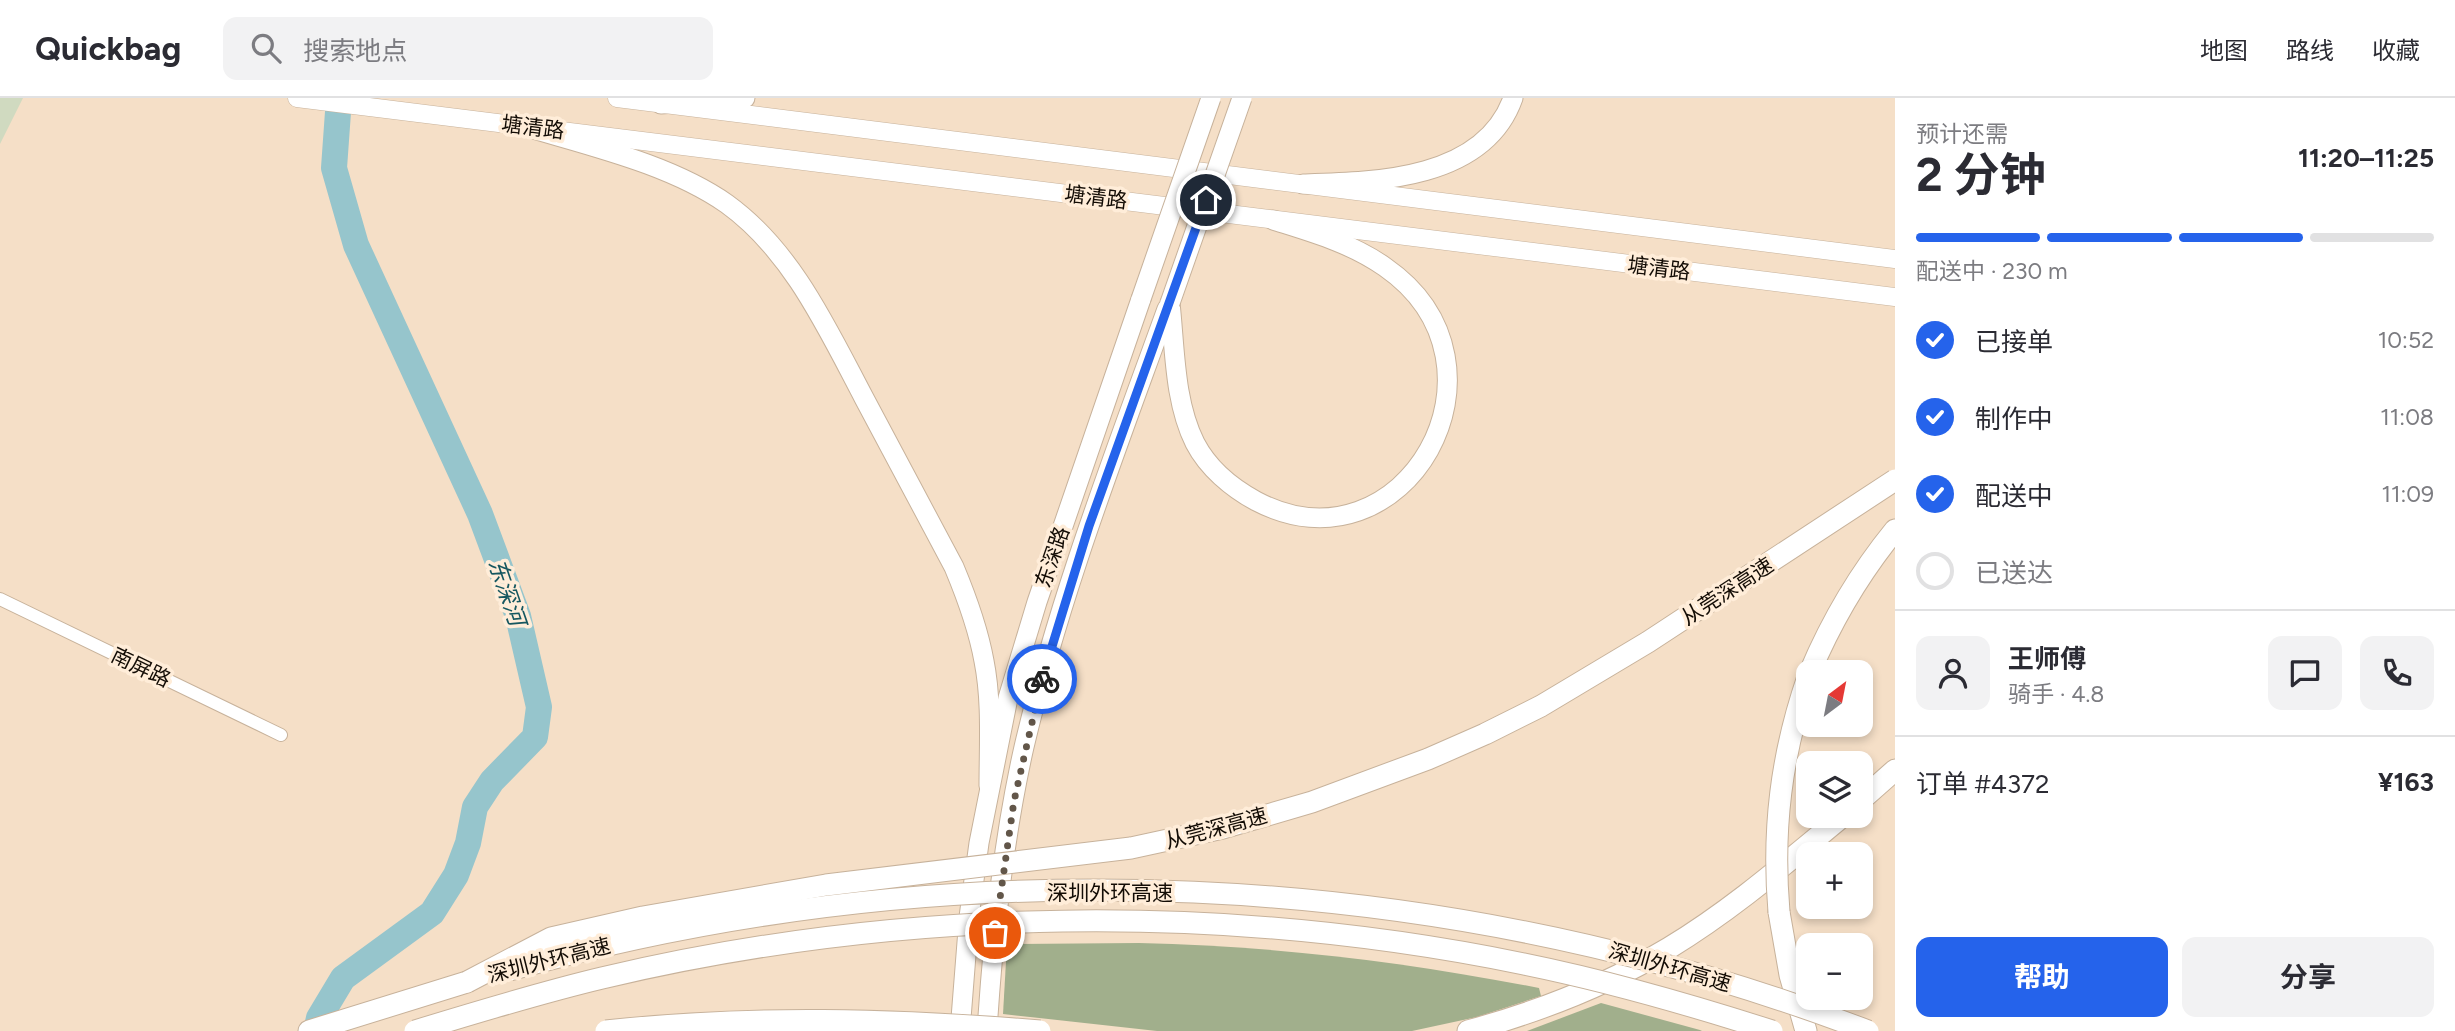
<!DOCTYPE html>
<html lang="zh">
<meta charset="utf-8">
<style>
body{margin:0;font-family:Figtree,"Noto Sans SC",sans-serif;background:#f2f2f3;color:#2b2b33;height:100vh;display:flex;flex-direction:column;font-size:26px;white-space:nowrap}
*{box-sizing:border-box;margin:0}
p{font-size:23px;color:#7c7c81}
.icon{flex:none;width:38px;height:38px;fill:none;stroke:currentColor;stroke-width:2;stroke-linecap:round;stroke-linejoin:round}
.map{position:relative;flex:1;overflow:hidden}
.details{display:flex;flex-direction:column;background:#fff;width:560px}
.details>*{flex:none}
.needle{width:46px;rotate:32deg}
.buttons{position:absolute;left:1796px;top:562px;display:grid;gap:14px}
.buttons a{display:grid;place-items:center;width:77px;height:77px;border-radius:14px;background:#fff;box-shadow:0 4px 10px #0003;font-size:35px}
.pin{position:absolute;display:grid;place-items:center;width:60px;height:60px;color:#fff;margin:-30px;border:4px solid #fff;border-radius:50%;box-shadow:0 2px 7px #0007}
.courier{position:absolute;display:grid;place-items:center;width:70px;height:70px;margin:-35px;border:5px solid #2563eb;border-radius:50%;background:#fff;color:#222;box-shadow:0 2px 9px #0007}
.head em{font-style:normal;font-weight:700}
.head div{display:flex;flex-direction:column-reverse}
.head{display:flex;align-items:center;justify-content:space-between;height:119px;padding:0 21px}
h1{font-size:46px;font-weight:700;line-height:52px}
.bar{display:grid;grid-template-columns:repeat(4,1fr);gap:10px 7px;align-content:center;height:84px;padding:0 21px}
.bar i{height:9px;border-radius:5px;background:#e1e1e2}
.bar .current{background:#2563eb}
.bar p{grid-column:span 4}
.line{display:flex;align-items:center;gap:18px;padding:0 21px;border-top:2px solid #e1e1e2}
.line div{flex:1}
.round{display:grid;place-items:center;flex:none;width:74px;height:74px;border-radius:14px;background:#f2f2f3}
ol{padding:0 21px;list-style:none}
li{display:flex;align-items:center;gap:21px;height:77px}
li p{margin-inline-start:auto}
li .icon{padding:7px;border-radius:50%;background:#2563eb;color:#fff;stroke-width:4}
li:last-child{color:#7c7c81}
li i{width:38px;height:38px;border:4px solid #e1e1e2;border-radius:50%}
.action{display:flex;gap:14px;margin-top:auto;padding:14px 21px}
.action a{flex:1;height:80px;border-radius:14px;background:#2563eb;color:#fff;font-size:28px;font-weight:700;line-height:80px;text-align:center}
.action a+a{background:#f2f2f3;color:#2b2b33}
header{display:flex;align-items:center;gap:42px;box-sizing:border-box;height:98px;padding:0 35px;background:#fff;border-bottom:2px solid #e1e1e2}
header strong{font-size:33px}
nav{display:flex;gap:38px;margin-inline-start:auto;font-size:24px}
.search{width:490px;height:63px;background:#f2f2f3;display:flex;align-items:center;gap:18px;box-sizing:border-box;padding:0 24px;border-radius:14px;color:#7c7c81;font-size:26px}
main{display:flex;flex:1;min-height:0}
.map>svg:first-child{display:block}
.green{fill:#d0dac0}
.forest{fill:#a1af8c}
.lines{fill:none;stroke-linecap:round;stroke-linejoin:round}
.river{stroke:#96c5cc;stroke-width:26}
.minor-casing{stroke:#c7b29b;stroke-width:14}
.primary-casing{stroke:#c7b29b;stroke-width:19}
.trunk-casing{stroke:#c7b29b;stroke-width:21}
.motorway-casing{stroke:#c7b29b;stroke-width:23}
.minor{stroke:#fff;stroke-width:12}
.primary{stroke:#fff;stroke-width:18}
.trunk{stroke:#fff;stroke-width:19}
.motorway{stroke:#fff;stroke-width:21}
.trunk-bridge-casing{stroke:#c7b29b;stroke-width:21;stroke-linecap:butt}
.motorway-bridge-casing{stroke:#c7b29b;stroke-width:23;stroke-linecap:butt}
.trunk-bridge{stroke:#fff;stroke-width:19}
.motorway-bridge{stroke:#fff;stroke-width:21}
.done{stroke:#625649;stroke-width:7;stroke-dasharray:0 12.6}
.route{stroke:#2563eb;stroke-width:9}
.labels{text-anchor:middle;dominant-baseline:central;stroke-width:7;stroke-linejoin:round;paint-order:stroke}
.street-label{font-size:21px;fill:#130c05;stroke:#ffedd9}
.water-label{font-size:23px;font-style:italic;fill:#165760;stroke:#ffedd9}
</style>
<header>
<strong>Quickbag</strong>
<div class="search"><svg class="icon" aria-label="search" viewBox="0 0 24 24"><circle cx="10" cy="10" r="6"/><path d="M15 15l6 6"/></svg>搜索地点</div>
<nav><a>地图</a><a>路线</a><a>收藏</a></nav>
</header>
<main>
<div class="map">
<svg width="1895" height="933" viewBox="0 0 1895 933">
<rect width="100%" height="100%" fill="#f5dfc7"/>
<polygon class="green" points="0,0 23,0 0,46"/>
<g class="forest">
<path d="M1139,845c136,3 268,19 400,45l2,8 -64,21 -65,14h-255l-154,-17 4,-70z"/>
<polygon points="1601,905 1700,932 1702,933 1527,933"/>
</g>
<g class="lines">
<polyline class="river" points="316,933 319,920 343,880 432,815 456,777 468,745 475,709 492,683 535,639 539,609 518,518 480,416 356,147 334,70 339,0"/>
<g class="minor-casing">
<polyline id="minor" points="0,501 281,637"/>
</g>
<g class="primary-casing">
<g id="primary">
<polyline points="297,0 1895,199"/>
<polyline points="617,0 1895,161"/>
</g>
</g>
<g class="trunk-casing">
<g id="trunk">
<polyline points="661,6 745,0"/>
<path d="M523,28c66,20 147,38 204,78 65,47 100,124 137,194 30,56 60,113 90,169 13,31 24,61 30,94 8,40 5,84 5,125"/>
<path d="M1303,86c72,-2 181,-4 210,-86"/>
<path d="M1170,205c5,45 4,98 25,140 13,25 37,45 61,58 148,78 270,-136 129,-234 -34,-24 -74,-35 -112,-47"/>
<polyline points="960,933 969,819 979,745 1008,600 1037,504 1141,201"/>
<path d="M987,933c6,-95 16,-191 37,-284 35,-150 91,-294 143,-438"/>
</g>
</g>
<g class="motorway-casing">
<g id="motorway">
<path d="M1810,574c22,-52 49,-98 85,-142"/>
<polyline points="1860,703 1895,672"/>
<polyline points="1779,814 1790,877 1806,933"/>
<polyline points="309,933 467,884"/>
<path d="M1468,933c70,-19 139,-46 201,-83 63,-38 118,-86 174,-132"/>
</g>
</g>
<use href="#minor" class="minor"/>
<use href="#primary" class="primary"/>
<use href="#trunk" class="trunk"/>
<use href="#motorway" class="motorway"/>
<g class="trunk-bridge-casing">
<g id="trunk-bridge">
<polyline points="1141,201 1211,0"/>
<polyline points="1170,205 1242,0"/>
</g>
</g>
<g class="motorway-bridge-casing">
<g id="motorway-bridge">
<path d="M1779,814c-7,-82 2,-157 29,-235"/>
<path d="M510,872c445,-124 926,-104 1358,61"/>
<polyline points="467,884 551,840 643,819 826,787 1131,750 1223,730 1312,704 1428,661 1485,636 1541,608 1648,544 1895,382"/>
<path d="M415,933c62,-19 124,-38 187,-53 299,-71 621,-76 922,-14 84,17 167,41 248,67"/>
<path d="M606,933c145,-16 289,-12 434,0"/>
</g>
</g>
<use href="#trunk-bridge" class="trunk-bridge"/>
<use href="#motorway-bridge" class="motorway-bridge"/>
</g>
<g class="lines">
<polyline class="done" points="995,835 1014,703 1042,581"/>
<polyline class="route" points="1042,581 1089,428 1206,102"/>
</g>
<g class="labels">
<g class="street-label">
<text transform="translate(533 29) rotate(7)">塘清路</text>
<text transform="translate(1096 99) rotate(7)">塘清路</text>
<text transform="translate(1659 170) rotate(7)">塘清路</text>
<text transform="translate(1052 459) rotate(-71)">东深路</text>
<text transform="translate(1727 493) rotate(-33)">从莞深高速</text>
<text transform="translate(141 569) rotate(26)">南屏路</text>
<text transform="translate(1216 730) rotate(-15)">从莞深高速</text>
<text x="1110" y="794">深圳外环高速</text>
<text transform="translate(549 862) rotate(-14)">深圳外环高速</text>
<text transform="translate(1670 869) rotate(16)">深圳外环高速</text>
</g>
<g class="water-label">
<text transform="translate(507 494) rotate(71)">东深河</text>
</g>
</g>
</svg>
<div class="buttons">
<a><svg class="needle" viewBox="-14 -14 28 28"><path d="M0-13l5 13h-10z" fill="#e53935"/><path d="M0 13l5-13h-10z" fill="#7c7c81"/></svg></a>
<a><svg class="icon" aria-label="layers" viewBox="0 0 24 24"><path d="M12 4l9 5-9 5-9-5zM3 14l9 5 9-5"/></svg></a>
<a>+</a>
<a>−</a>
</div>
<div class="pin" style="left:995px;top:835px;background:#ea580c"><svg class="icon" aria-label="bag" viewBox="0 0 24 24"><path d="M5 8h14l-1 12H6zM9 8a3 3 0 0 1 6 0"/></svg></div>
<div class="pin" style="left:1206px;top:102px;background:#1f2937"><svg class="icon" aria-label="home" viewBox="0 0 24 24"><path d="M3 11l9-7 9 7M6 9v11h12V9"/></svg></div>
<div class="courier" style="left:1042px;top:581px"><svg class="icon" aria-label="bike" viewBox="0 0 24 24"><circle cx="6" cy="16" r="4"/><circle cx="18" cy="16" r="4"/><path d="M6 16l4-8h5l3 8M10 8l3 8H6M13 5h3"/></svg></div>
</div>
<section class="details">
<div class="head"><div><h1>2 分钟</h1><p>预计还需</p></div><em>11:20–11:25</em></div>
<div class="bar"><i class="current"></i><i class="current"></i><i class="current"></i><i></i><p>配送中 · 230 m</p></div>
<ol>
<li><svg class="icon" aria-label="check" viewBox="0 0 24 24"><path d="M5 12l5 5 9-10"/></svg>已接单<p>10:52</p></li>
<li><svg class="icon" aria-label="check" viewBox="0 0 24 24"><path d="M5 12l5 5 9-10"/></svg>制作中<p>11:08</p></li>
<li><svg class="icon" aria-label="check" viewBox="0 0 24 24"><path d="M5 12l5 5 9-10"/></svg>配送中<p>11:09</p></li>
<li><i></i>已送达</li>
</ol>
<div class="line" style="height:126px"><a class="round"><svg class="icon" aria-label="person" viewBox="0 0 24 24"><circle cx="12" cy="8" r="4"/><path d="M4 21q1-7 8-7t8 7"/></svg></a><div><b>王师傅</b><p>骑手 · 4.8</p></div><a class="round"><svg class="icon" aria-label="chat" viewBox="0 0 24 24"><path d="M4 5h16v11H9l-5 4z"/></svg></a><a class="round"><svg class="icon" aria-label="phone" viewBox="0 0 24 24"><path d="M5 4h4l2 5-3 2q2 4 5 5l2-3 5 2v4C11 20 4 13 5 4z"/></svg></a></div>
<div class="line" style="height:91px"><div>订单 #4372</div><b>¥163</b></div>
<div class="action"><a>帮助</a><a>分享</a></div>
</section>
</main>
